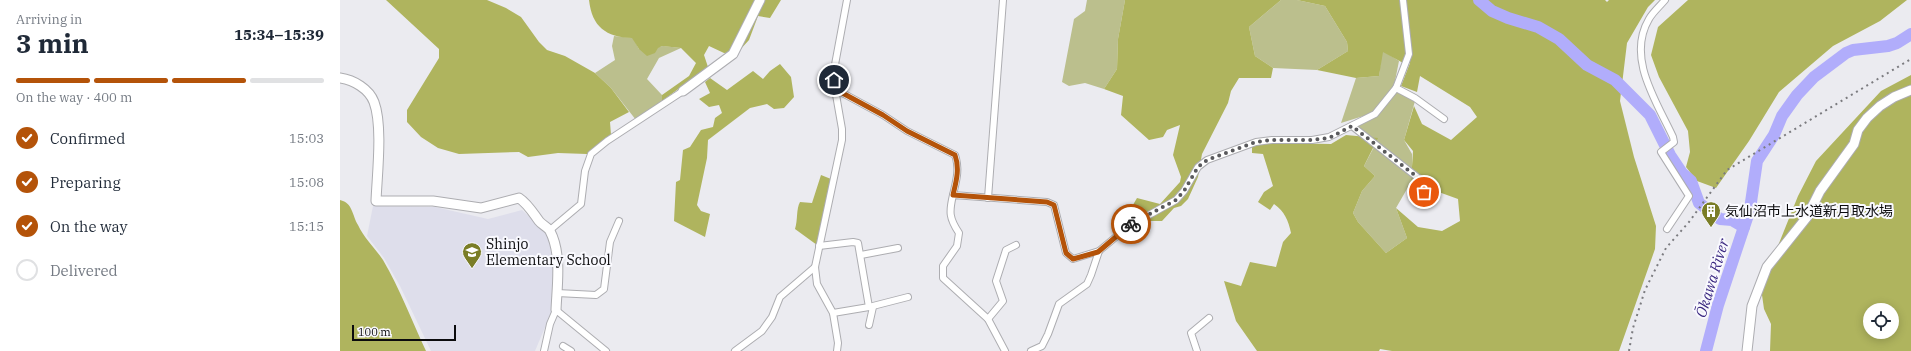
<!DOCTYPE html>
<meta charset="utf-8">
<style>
body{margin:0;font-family:"IBM Plex Serif","Noto Sans JP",serif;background:#f2f2f3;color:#1f2937;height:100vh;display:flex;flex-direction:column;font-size:15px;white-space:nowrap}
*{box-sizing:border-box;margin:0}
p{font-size:13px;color:#747a83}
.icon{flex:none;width:22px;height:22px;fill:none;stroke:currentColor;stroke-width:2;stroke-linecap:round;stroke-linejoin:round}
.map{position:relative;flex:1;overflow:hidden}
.panel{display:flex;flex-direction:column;background:#fff;width:340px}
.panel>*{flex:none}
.controls{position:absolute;left:1523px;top:303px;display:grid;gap:8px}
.controls a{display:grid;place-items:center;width:36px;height:36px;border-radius:50%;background:#fff;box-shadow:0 2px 10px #0003;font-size:20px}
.scale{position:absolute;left:12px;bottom:10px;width:104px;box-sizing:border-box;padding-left:4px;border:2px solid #0b0b0d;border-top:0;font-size:11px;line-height:14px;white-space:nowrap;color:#0b0b0d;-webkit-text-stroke:3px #f9f9fe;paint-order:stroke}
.pin{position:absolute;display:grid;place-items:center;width:34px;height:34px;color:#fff;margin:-17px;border:2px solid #fff;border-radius:50%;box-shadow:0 1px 4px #0007}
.courier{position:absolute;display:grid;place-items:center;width:40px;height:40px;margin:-20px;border:3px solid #b45309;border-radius:50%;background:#fff;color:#222;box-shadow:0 1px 5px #0007}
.head em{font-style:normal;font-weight:700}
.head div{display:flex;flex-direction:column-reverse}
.head{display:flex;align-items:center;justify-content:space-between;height:68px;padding:0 16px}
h1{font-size:26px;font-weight:700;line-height:30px}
.bar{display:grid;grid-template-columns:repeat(4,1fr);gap:6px 4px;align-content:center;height:48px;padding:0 16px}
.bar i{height:5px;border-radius:3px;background:#e0e1e3}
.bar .selected{background:#b45309}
.bar p{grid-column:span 4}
ol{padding:0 16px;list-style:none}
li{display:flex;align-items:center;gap:12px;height:44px}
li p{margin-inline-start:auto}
li .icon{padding:4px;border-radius:50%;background:#b45309;color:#fff;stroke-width:4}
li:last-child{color:#747a83}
li i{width:22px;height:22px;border:2px solid #e0e1e3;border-radius:50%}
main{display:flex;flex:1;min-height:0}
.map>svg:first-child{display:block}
.built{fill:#dedeeb}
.green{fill:#bbbf8d}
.forest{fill:#afb45e;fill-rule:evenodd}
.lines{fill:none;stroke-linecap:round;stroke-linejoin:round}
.river{stroke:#b1adfb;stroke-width:12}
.street-casing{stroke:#adadb1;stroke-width:8}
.secondary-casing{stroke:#adadb1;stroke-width:11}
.street{stroke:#fff;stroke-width:6}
.secondary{stroke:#fff;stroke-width:9}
.rail{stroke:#7b7b7f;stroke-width:2;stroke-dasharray:2 4;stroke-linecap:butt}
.done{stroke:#59595c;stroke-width:4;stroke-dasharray:0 7.2}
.route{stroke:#b45309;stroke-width:5}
.labels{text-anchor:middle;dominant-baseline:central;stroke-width:4;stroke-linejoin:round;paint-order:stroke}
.poi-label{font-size:14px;fill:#0b0b0d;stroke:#f9f9fe;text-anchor:start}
.water-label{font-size:15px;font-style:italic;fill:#3a2880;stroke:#f9f9fe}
</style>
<main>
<section class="panel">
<div class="head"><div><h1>3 min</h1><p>Arriving in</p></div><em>15:34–15:39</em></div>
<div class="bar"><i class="selected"></i><i class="selected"></i><i class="selected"></i><i></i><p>On the way · 400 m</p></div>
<ol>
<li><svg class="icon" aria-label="check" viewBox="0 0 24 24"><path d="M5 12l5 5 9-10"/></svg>Confirmed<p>15:03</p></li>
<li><svg class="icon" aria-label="check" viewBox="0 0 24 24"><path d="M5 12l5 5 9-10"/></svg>Preparing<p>15:08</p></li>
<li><svg class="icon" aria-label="check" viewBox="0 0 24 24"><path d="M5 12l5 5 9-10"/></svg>On the way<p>15:15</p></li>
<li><i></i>Delivered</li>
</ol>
</section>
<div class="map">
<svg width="1571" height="351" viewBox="0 0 1571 351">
<rect width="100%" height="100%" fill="#ebebf0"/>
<polygon class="built" points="33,206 95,207 148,219 182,210 207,233 213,247 215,281 211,313 195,351 91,351 60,286 44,258 27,236"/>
<g class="green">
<polygon points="747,0 785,0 778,39 777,69 764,89 745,83 729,86 722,82 734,19 745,11"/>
<polygon points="941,0 957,0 985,6 1007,42 1008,51 977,70 933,68 915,56 909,27"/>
<polygon points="274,36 293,38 299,49 323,46 341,48 319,58 307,79 322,95 322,101 296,120 271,88 255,73 275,60 272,46"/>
<polygon points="1042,50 1059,61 1054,86 1033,113 1001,123 1016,78 1039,76"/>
<polygon points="1056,92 1075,101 1064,140 1072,154 1072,169 1029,137 1017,126 1037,116"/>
<polygon points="1034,147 1072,175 1071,182 1056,208 1067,238 1046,253 1018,222 1013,213 1022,191 1035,176 1024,166"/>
</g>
<g class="forest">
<polygon points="46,0 147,0 166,8 181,17 199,42 207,50 225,56 255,73 271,88 289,112 270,122 271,135 247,154 218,153 188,157 179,152 119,154 98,148 81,137 67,122 67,110 99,58 99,49"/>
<path d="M249,0h192l-11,18 -12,-2 -9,24 -11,12 -14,1 -15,-7 -5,9 4,12 -46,34v-6l27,-19 7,-13 -15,-15 -19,-2 -4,2 -3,5 -8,3 -8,-7 -7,-11c-26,-1 -40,-11 -43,-38z"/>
<polygon points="785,0 941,0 909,27 915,56 933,68 931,78 899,78 891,91 888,103 862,154 858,177 848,199 841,206 834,208 822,221 809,221 790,210 797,198 820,204 840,182 841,177 833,155 840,125 827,130 823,137 809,140 781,115 783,96 764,89 777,69 778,39"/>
<polygon points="957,0 1061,0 1068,57 1065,64 1043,52 1039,76 1016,78 977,70 1008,51 1007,42 985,6"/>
<path d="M1066,0h199l2,2 2,-2h46l-7,7 -21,36 -7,58 14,56 22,69 -1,23 -36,102h-227l-12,-2 -1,2h-122l-21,-30 -12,-40 17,5 9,-24 26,5 7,-25 8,-9c-3,-13 -6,-21 -17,-29l-4,6 -12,-8 6,-10 9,-6 -10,-32 -11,-1v-7l19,-3 60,1 15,-9 32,3 -14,28 11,10 -13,15 -9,22 5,9 28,31 21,-15 -11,-30 22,19 24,4 18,-10 -2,-22 -47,-17 2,-31 -9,-11 10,-34 8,18 29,16 26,-23 -7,-10 -50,-31 -3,16 -16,-6 9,-23z"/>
<polygon points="1348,0 1567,0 1540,21 1493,46 1439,92 1409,141 1376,188 1357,181 1346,167 1350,152 1348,131 1319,77 1311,55 1318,27"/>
<polygon points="440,64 451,77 454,97 444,108 434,109 427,104 410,108 368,140 367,158 357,205 361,211 370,214 365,237 334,221 336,182 340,180 343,150 350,147 361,130 373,127 375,118 382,113 379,105 369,107 359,99 370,93 365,82 370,78 387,90 413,71 423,79 430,71"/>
<path d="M1571,75v276h-141l1,-27 -7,-15 -3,-21 37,-92 18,-35 65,-70zM1530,310h22v22h-22z"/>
<path d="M481,175l10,4 -14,66 -22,-16c3,-9 1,-20 5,-27l12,1z"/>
<path d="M0,200c13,3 12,15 18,25 6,13 17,23 25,35 17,29 29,61 43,91h-86z"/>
</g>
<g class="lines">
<g class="river">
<polyline points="1139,0 1152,11 1168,18 1198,27 1219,39 1247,65 1275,80 1310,115 1330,155 1342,173 1351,181 1359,203 1380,219 1392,220 1404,227"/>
<polyline points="1366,351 1378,305 1410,209 1417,161 1434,135 1442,116 1457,95 1474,77 1506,53 1513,50 1548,46 1557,43 1571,34"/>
</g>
<g class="street-casing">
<g id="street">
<path d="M1325,0c-5,6 -12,12 -16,19 -23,39 8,83 24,118l1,5 -13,10 28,44 -22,33"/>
<polyline points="1056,88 1075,98 1104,119"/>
<path d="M495,89l48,26 24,16 48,24c5,14 1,27 -2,40"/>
<polyline points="1012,126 1086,184 1084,191"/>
<polyline points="648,198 663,0"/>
<polyline points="210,230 241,204 245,171 251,154 267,141 343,91"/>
<polyline points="479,246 513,242 518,243 529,307 493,313"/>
<polyline points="521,255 558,248"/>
<polyline points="217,293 256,295 264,289 270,242 279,221"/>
<polyline points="529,307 568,297"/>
<polyline points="648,319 663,301 656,281 666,250 676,245"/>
<polyline points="529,325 533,307"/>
<polyline points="223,346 231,351"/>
<polyline points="204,351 210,324 216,310 266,351"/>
<polyline points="395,351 422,331 432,317 440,297 475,267"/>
<polyline points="497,351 498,343 493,313 477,284 475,267 502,140 502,129 495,89 494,70 507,0"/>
<path d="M665,351l-17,-32 -45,-41v-12l14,-20 2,-13c-10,-15 -10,-21 -6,-38l94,7 7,3 12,48 7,6 26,-8"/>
<polyline points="691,351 702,346 708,334 719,304 747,284 751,275 759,251 789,226 836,200 844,191 858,167 867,160 916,142 932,140 972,140 989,137 1035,114 1056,88 1069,54 1063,0"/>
<polyline points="857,351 851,333 869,318"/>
</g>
</g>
<g class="secondary-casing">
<g id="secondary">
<path d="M0,78c14,2 29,11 34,24 9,24 3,73 2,99h57l48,7 38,-10c9,6 14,15 20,23 3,4 9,6 11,10 12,23 7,54 6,79"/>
<polyline points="343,91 393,54 420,0"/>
<polyline points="1407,351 1412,306 1427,267 1467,217 1480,191 1514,144 1518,130 1527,118 1540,106 1554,97 1571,90"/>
</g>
</g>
<use href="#street" class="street"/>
<use href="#secondary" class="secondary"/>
<polyline class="rail" points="1289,351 1293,328 1305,290 1326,248 1349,222 1387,170 1571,59"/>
</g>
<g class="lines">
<polyline class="done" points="791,224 836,200 844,191 858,167 867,160 916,142 932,140 972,140 989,138 1012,126 1086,184 1084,192"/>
<path class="route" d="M494,80l1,9 48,26 24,16 48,24c5,14 1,27 -2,40l94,7 7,3 12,48 7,6 25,-7 33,-28"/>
</g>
<defs>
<g id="building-pin" transform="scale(1)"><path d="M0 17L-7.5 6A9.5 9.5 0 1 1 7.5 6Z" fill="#7a7d26" stroke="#f9f9fe"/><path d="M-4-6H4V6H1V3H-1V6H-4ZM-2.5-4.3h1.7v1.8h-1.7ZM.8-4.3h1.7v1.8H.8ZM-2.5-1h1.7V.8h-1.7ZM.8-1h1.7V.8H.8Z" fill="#fff"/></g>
<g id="school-pin" transform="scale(1)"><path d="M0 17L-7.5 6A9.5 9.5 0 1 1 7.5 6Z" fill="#7a7d26" stroke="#f9f9fe"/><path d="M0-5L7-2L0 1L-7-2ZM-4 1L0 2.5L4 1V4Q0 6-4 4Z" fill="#fff"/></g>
</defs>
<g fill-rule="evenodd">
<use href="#building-pin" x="1371" y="211"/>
<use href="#school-pin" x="132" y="252"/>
</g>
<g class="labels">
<g class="poi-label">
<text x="1385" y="211">気仙沼市上水道新月取水場</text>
<text x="146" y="244">Shinjo<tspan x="146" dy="16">Elementary School</tspan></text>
</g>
<g class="water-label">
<text transform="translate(1372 278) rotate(-73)">Ōkawa River</text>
</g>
</g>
</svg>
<div class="controls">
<a><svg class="icon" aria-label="locate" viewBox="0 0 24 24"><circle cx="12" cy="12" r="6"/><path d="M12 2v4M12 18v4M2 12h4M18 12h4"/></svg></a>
</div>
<div class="scale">100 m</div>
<div class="pin" style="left:1084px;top:192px;background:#ea580c"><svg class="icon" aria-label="bag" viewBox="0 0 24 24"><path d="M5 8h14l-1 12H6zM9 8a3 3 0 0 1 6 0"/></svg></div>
<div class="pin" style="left:494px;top:80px;background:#1f2937"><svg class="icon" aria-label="home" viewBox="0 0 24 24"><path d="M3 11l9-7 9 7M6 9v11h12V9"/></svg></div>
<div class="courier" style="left:791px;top:224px"><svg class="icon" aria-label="bike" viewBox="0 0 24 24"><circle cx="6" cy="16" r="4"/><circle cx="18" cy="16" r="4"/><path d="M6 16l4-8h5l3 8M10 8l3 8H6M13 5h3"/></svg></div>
</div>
</main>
